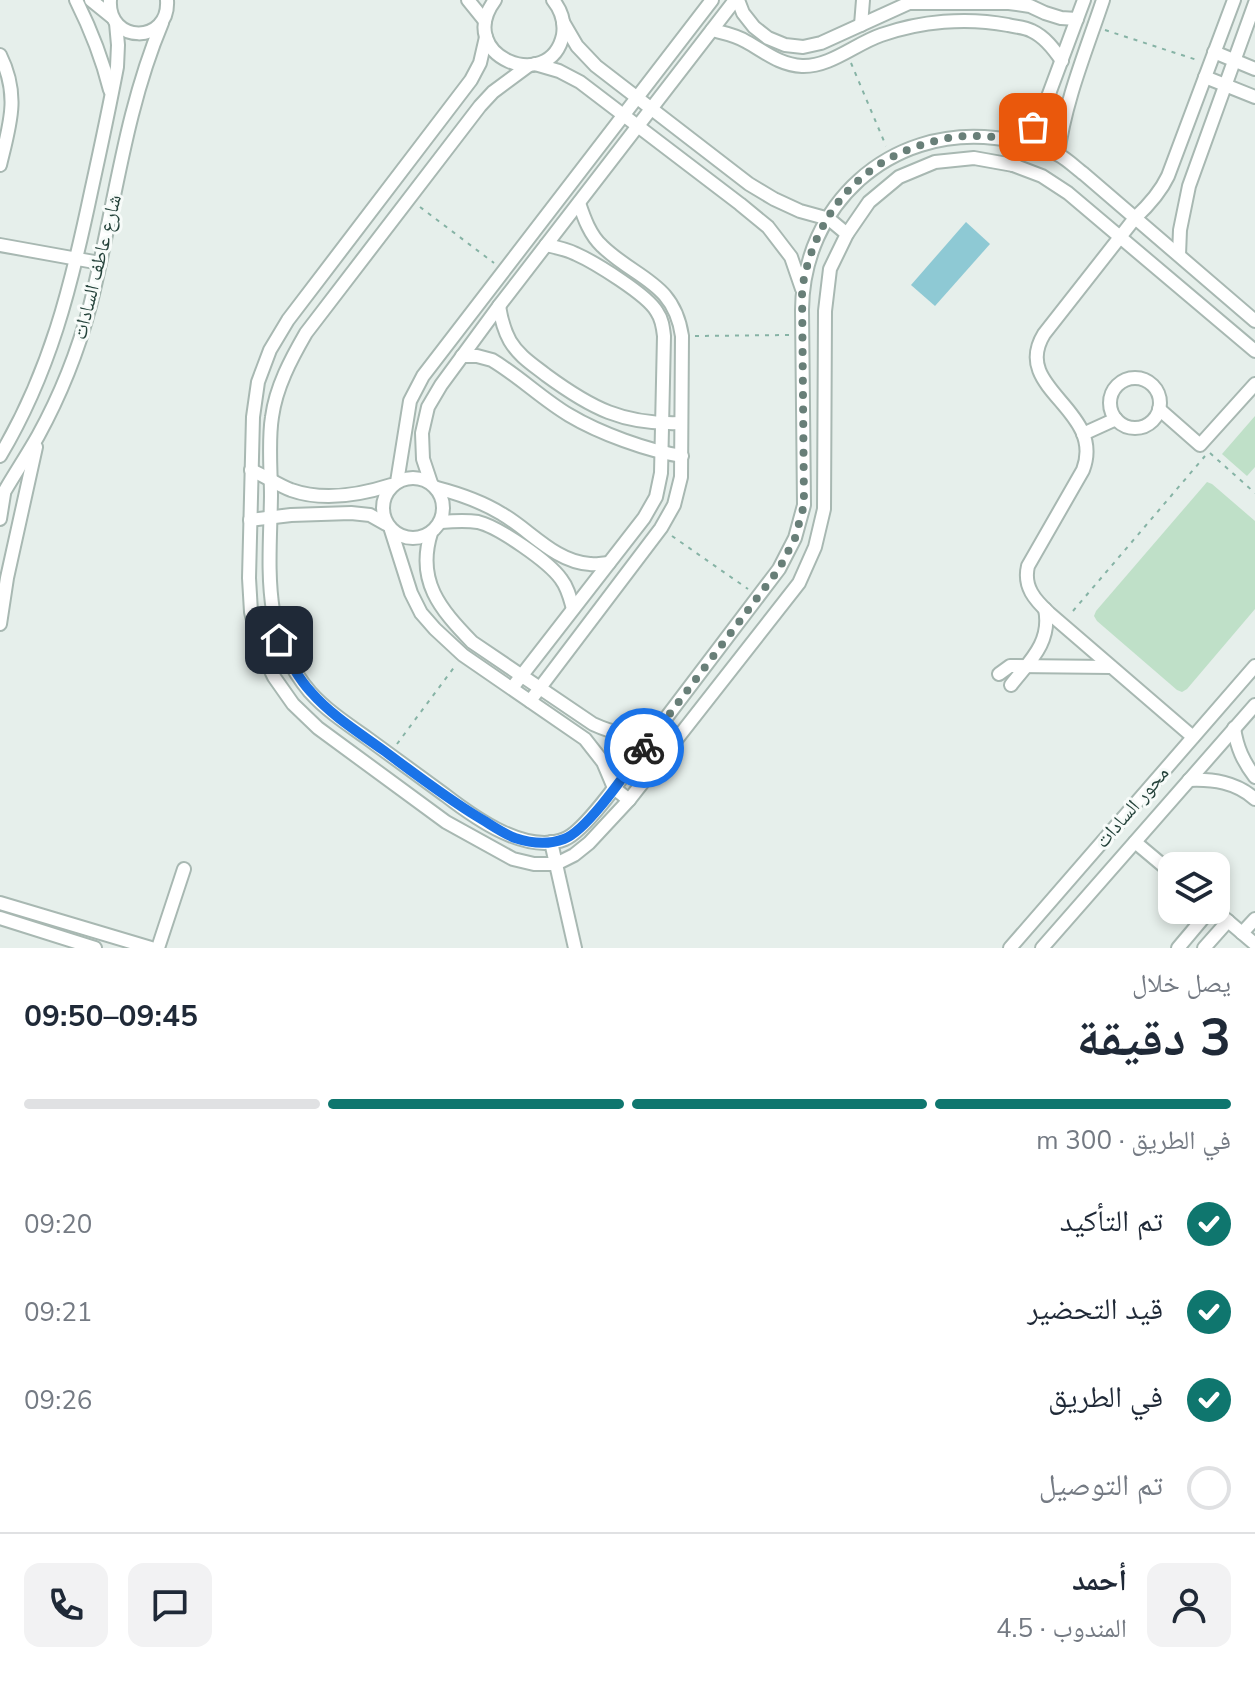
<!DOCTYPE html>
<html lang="ar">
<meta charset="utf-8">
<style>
body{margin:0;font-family:"Nunito Sans","Noto Naskh Arabic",sans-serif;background:#f2f2f3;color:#1f2937;direction:rtl;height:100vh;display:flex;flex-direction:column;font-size:30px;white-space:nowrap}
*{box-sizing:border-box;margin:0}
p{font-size:26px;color:#747a83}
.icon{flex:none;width:44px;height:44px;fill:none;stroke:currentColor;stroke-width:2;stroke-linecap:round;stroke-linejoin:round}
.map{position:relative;height:948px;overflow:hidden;direction:ltr}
.side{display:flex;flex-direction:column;background:#fff;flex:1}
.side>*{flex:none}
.fabs{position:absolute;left:1158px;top:852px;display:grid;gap:16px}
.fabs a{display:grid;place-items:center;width:72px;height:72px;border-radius:16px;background:#fff;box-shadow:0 4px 12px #0003;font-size:40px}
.pin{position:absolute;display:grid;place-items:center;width:68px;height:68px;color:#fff;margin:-34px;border-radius:16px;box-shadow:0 4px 12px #0006}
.courier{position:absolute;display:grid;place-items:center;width:80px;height:80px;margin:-40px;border:6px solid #1a73e8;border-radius:50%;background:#fff;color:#222;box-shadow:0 2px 10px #0007}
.headline em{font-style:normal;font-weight:700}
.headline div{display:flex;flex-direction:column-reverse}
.headline{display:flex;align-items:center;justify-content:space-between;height:136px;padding:0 24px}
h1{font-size:52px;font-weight:700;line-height:60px}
.bar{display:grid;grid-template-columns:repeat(4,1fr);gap:12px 8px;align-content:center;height:96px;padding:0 24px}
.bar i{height:10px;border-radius:6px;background:#e0e1e3}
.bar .on{background:#0f766e}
.bar p{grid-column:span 4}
.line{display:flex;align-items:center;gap:20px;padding:0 24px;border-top:2px solid #e0e1e3}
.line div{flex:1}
.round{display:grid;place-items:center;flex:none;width:84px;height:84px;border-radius:16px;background:#f2f2f3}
ol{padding:0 24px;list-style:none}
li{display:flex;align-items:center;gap:24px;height:88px}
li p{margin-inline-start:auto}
li .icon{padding:8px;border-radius:50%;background:#0f766e;color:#fff;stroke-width:4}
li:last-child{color:#747a83}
li i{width:44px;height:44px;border:4px solid #e0e1e3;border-radius:50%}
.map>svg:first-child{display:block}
.green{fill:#bfe0c8}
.water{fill:#8ec9d4}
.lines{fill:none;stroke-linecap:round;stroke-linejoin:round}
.minor-casing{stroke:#a8b8b2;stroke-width:16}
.path{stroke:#86b3a5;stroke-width:2;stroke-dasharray:4 6;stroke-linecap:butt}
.minor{stroke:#fff;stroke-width:12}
.done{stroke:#687f78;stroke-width:8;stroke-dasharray:0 14.4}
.route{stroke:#1a73e8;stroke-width:10}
.labels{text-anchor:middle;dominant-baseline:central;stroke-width:6;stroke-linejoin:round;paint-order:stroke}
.street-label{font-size:20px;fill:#24423a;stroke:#f7fbf9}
</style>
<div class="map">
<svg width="1255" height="948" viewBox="0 0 1255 948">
<rect width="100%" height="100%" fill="#e6efeb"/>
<g class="green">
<polygon points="1255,416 1255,467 1247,476 1222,454"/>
<polygon points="1207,482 1212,484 1255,521 1255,609 1187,689 1182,692 1177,690 1097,621 1094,616 1096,611"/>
</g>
<polygon class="water" points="966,222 990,244 935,306 911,285"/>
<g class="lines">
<g class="minor-casing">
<g id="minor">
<path d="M76,0c15,30 26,58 34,90"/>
<polyline points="91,0 112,17"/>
<path d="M110,0c-3,44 60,45 57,0"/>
<polyline points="468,0 485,21"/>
<path d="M495,0c-42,56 55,95 68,35 2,-13 -2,-25 -10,-35"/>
<polyline points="738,0 743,13 754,27 768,38 785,45 803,47 821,43 909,3 1009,3 1030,6 1045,13 1061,18 1077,19"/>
<polyline points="563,22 577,46 596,66 749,184 774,199 800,211 829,219 847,234"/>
<polyline points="861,25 863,0"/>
<path d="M712,30c12,3 24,5 35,12 18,10 33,23 55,24 28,1 53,-22 79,-31 40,-14 85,-18 127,-10 8,2 17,2 24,6 13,6 22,18 30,30"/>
<polyline points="486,37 480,63 471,80 288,320 270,350 258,382 253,417 249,578 251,612 259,646 274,677 293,704 318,728 446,822 513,859 534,864 556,864 574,855 589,843 629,800 799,583 815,547 824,509 825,311 830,269 847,234 869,202 899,177 935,162 974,158 1013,165 1042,176 1068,193 1255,351"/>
<polyline points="1214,52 1255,69"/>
<path d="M0,55c20,40 10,69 0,110"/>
<polyline points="535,64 559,71 580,82 740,204 768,227 791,257 802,289"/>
<path d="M528,66l-35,26 -13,14 -174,227c-15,26 -30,54 -34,84 -4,24 -1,54 -1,79 -1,71 -11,137 39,196 16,18 37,32 57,46 26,19 52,38 78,57 30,23 81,60 120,44 22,-9 66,-74 82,-96 44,-58 88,-116 132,-174l16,-31 9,-33 -2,-195c1,-105 87,-184 193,-172 21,2 45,6 64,17 9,5 17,13 25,19l171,147"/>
<polyline points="1205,77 1255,97"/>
<path d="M1058,154c7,-53 28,-103 45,-154"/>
<polyline points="1013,165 1020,141 1033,127 1043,110 1084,0"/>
<polyline points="0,245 100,263"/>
<polyline points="1179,255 1180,230 1189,186 1255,3"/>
<path d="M499,306c2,13 5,24 11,35 9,15 22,23 36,34 45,33 77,50 135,48"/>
<path d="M462,356h15l15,4c27,16 50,39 77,55 30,18 79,36 113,41"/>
<circle cx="1135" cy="403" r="25"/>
<polyline points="1159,409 1200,445 1255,384"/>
<polyline points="1083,434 1116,419"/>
<path d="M0,456c50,-84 71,-169 91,-264 9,-41 18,-83 26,-125l1,-22 -2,-22"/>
<path d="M251,470c14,6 27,15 40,20 31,11 69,5 100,-5"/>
<circle cx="413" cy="508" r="30"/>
<polyline points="397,482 410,401 423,376 712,0"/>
<polyline points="431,483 423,459 422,433 428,407 441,385 499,306 735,0"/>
<path d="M437,488c23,6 44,13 65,26 28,16 53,48 88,50 6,1 13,-1 19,-1"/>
<path d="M0,499c12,-21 26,-42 38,-63 22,-40 40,-85 52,-130 24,-94 34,-193 72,-283"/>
<polyline points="0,519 4,494"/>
<polyline points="250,520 291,515 351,513 370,515 386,524"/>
<path d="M440,522c13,-1 25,-2 38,0 21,5 71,40 83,57 7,9 9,19 12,30"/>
<polyline points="391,530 411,593 421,613 435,629 463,655 585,739 603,762 614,788 629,800"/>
<path d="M431,533c-15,48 9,76 41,109l121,82c22,10 36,12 60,12"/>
<polyline points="0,624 7,578 36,447"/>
<polyline points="999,674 1010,666 1111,667"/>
<path d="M1011,685c18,-23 41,-43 34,-76"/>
<path d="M512,688l132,-170 12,-21 5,-24 3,-137c-1,-9 -2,-17 -7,-24 -9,-17 -63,-50 -81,-58 -10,-5 -20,-7 -30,-9"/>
<path d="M530,701l131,-173 13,-23 7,-28 1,-141c-8,-54 -46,-57 -80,-90 -12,-11 -18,-28 -23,-43"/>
<path d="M1234,728c3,20 9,33 21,49"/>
<path d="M1193,737l-144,-124c-14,-13 -26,-26 -21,-47l55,-96c23,-61 -73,-81 -39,-136l91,-116c14,-13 25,-25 33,-42l66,-176"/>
<path d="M1189,780c24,-1 47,2 66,19"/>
<polyline points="551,842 575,948"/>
<polyline points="1135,842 1172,873"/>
<polyline points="0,903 151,948"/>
<polyline points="1215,910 1255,944"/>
<polyline points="0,918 95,948"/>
<polyline points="1242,933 1255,919"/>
<polyline points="158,948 184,869"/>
<polyline points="1010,948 1255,666"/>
<polyline points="1042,948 1255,705"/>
<polyline points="1178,948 1210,910"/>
<polyline points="1204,948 1228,921"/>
</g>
</g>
<g class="path">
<polyline points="1105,30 1197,60"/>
<polyline points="851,63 886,146"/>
<polyline points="420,207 494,263"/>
<polyline points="695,336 789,335"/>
<polyline points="1210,453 1255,493"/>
<polyline points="672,536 748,589"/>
<polyline points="1073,611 1205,456"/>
<polyline points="397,744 455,666"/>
</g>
<use href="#minor" class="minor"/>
</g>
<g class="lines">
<path class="done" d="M644,748l135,-179 16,-31 9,-33 -2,-216c11,-64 46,-116 108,-140 21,-8 44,-14 67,-13 14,0 29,3 43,5l13,-14"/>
<path class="route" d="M279,640c9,18 18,37 32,52 20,23 47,40 72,58 31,23 62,47 95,67 12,7 24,16 37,21 15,5 33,7 49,1 23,-8 64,-69 80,-91"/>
</g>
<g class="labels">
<g class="street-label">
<text transform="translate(97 267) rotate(-76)">شارع عاطف السادات</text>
<text transform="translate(1132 807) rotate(-49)">محور السادات</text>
</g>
</g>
</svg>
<div class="fabs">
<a><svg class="icon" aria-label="layers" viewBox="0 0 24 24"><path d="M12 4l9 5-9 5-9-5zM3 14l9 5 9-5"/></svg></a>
</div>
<div class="pin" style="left:1033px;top:127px;background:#ea580c"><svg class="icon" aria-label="bag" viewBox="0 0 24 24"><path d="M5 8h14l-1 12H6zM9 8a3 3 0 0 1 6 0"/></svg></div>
<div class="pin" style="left:279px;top:640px;background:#1f2937"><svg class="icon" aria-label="home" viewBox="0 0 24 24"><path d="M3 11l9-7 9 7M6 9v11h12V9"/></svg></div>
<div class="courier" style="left:644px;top:748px"><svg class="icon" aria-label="bike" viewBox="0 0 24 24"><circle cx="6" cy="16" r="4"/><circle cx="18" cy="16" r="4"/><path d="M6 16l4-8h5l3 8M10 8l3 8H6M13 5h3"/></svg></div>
</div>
<section class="side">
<div class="headline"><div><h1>3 دقيقة</h1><p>يصل خلال</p></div><em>09:45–09:50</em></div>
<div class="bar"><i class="on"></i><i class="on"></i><i class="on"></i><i></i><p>في الطريق · 300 m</p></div>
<ol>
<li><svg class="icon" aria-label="check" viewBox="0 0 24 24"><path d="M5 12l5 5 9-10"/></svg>تم التأكيد<p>09:20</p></li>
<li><svg class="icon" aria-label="check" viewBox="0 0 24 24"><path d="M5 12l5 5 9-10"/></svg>قيد التحضير<p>09:21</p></li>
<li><svg class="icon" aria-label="check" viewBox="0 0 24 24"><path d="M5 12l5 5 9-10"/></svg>في الطريق<p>09:26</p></li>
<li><i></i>تم التوصيل</li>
</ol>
<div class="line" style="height:144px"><a class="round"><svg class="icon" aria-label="person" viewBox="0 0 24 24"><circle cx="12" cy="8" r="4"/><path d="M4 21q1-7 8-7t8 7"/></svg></a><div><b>أحمد</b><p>المندوب · 4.5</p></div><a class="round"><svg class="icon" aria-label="chat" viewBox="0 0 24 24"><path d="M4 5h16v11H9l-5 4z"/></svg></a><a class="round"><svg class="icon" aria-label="phone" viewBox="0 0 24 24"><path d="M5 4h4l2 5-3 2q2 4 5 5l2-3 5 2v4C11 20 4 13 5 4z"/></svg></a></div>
</section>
